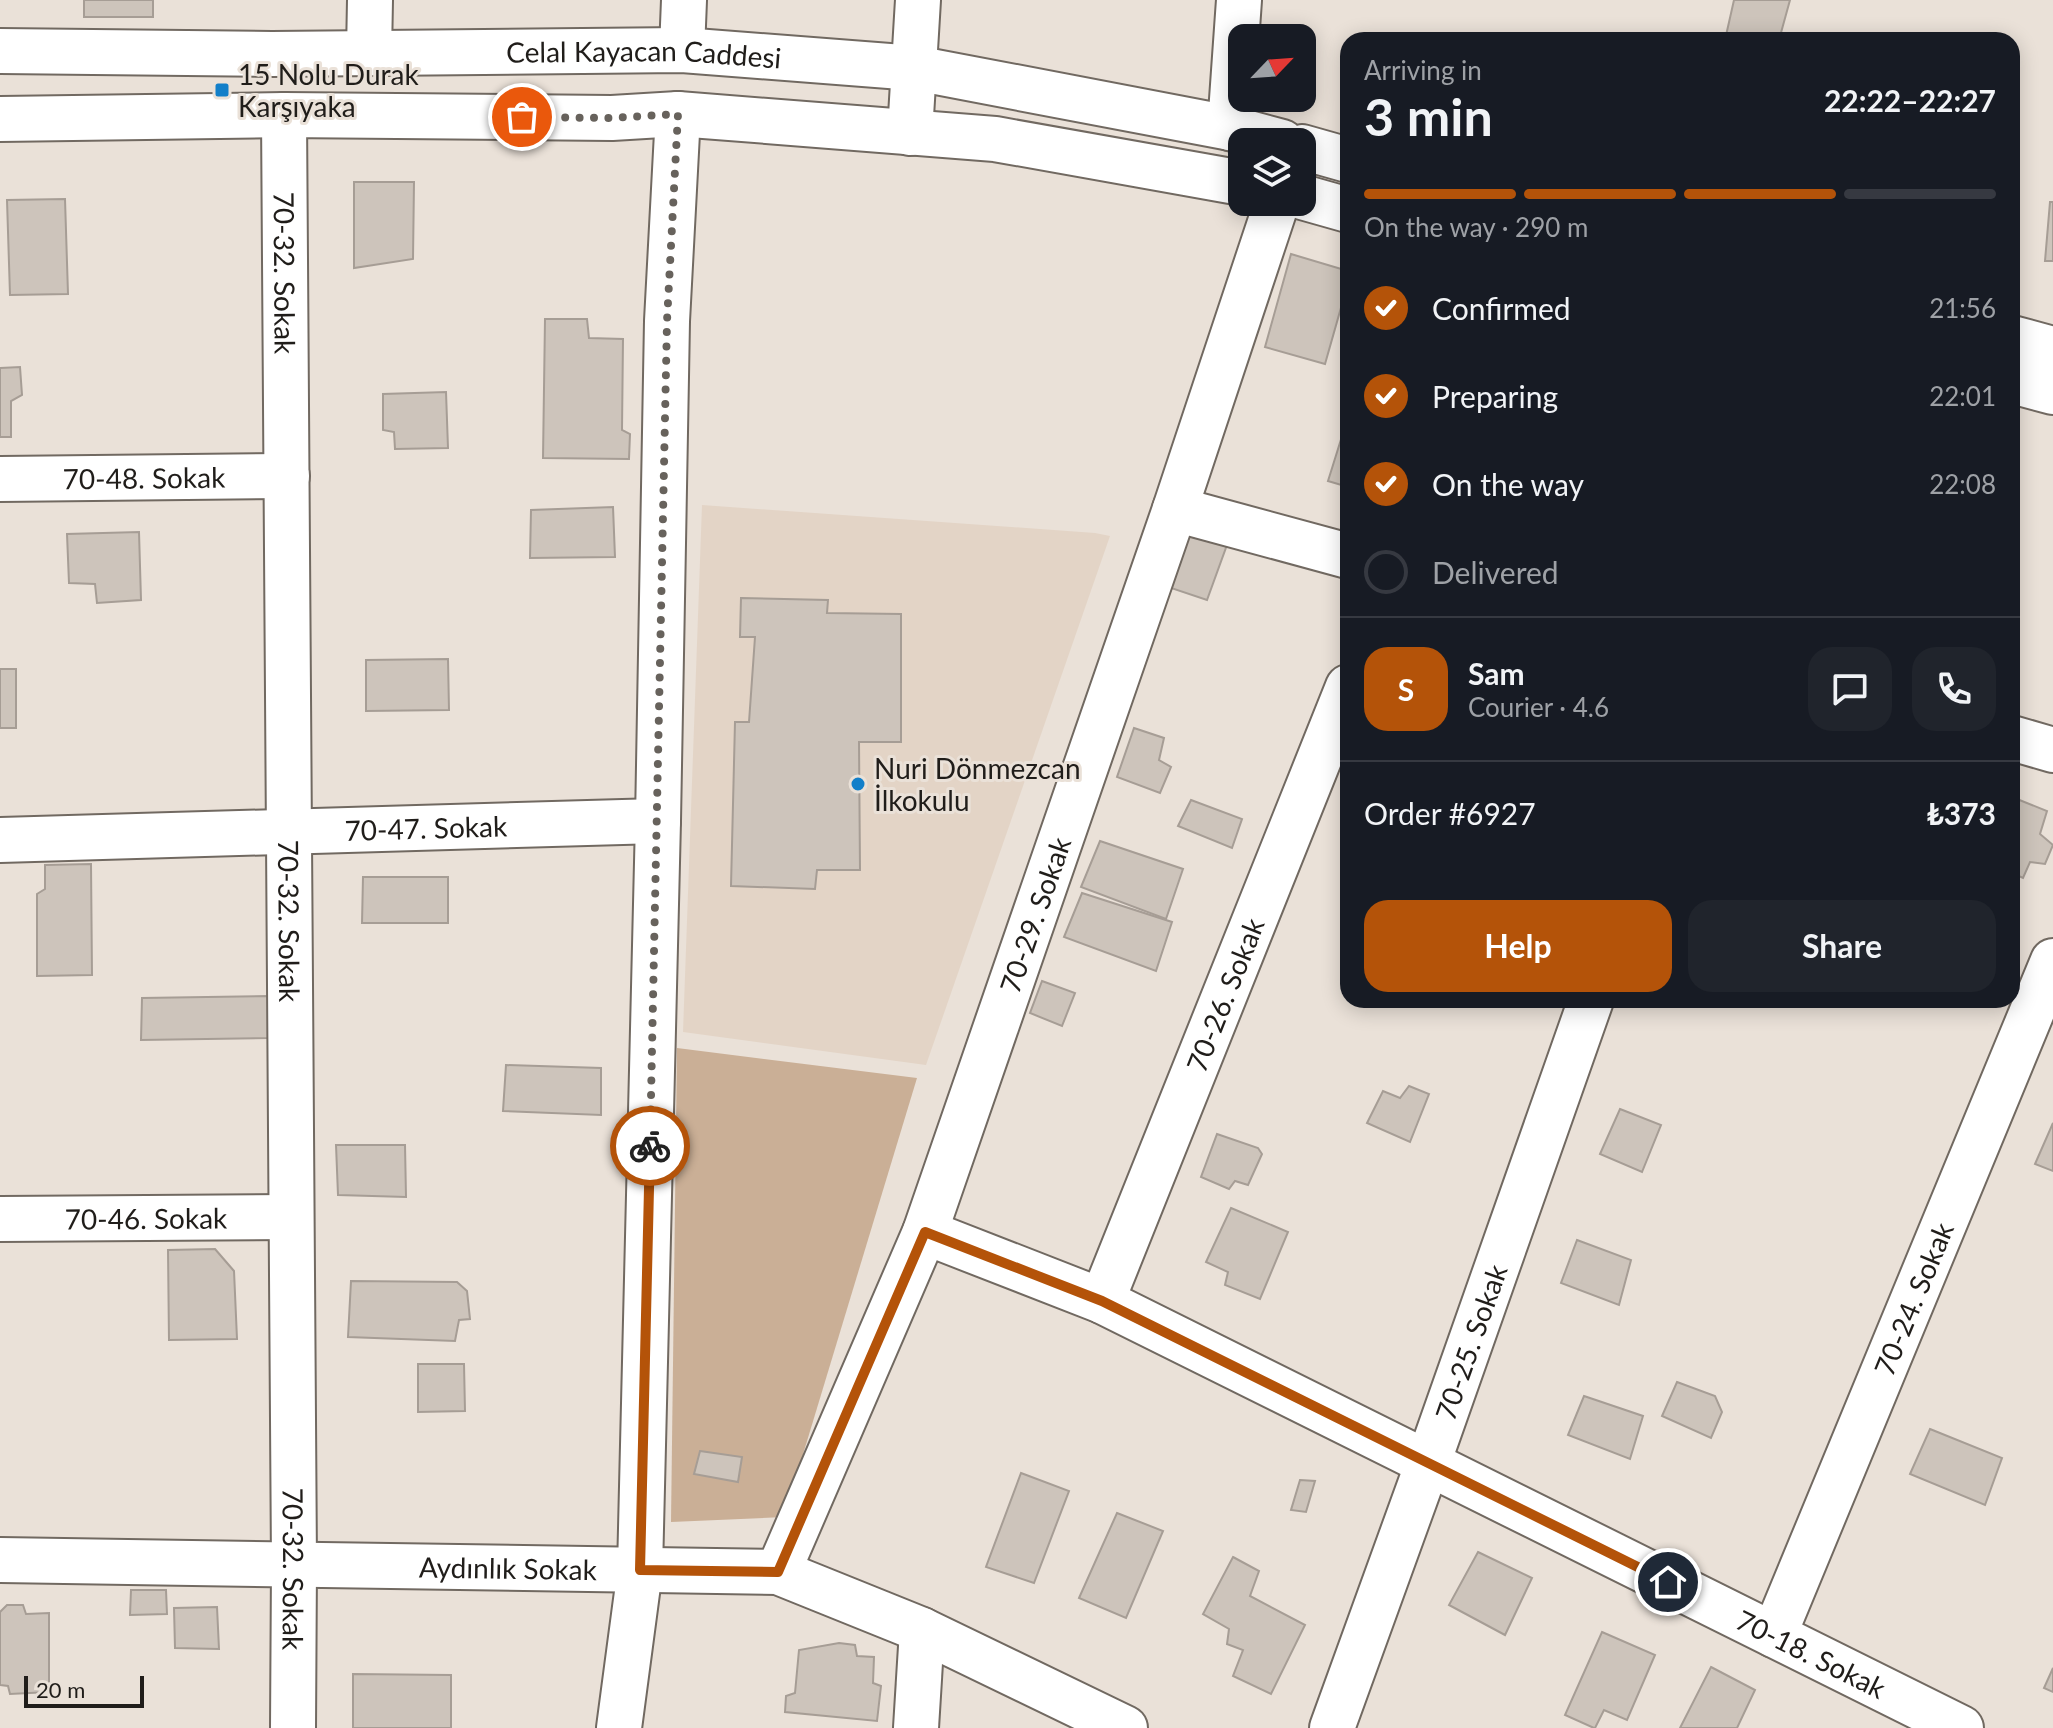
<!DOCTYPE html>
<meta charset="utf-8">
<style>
body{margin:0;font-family:Lato,sans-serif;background:#20242c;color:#f1f3f6;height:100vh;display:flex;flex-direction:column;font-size:30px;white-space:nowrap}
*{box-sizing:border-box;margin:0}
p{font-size:26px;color:#9ea1a6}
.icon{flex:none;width:44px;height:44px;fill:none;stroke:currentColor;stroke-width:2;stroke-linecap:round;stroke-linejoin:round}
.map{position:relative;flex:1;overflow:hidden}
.details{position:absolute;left:1340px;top:32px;width:680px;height:976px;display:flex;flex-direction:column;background:#171b24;border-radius:24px;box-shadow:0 4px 20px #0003}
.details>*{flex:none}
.needle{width:52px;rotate:65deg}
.fabs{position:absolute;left:1228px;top:24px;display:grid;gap:16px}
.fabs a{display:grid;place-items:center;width:88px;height:88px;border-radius:16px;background:#171b24;box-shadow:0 4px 20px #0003;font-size:40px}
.scale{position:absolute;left:24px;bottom:20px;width:120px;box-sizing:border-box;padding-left:8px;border:4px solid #201d1a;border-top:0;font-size:22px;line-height:28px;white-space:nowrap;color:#201d1a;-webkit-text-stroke:6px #eae1d8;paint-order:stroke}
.pin{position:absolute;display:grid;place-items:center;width:68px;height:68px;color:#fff;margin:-34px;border:4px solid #fff;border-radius:50%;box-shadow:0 2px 8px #0007}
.courier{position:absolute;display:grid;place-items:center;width:80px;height:80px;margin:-40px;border:6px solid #b45309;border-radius:50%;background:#fff;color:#222;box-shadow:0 2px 10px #0007}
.summary em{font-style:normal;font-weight:700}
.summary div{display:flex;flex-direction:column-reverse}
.summary{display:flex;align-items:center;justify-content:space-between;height:136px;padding:0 24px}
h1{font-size:52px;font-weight:700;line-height:60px}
.bar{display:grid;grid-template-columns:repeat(4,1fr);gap:12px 8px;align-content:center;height:96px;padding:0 24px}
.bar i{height:10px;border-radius:6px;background:#363941}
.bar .current{background:#b45309}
.bar p{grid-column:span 4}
.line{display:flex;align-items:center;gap:20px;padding:0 24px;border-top:2px solid #363941}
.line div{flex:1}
.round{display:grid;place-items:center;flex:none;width:84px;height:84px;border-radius:24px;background:#20242c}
ol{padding:0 24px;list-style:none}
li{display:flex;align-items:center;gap:24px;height:88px}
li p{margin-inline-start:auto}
li .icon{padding:8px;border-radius:50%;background:#b45309;color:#fff;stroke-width:4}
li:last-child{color:#9ea1a6}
li i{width:44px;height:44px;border:4px solid #363941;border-radius:50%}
.action{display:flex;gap:16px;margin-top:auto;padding:16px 24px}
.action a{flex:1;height:92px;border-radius:24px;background:#b45309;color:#fff;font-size:32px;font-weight:700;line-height:92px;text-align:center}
.action a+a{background:#20242c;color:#f1f3f6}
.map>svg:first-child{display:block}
.built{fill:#e3d4c6}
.green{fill:#caaf96}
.building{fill:#cdc4bb;stroke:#a69d95;stroke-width:2}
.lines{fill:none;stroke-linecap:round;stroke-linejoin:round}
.minor-casing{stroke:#716961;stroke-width:48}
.minor{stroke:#fff;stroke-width:44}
.done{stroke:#67625c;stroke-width:8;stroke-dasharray:0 14.4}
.route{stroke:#b45309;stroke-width:10}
.poi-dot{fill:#127fc9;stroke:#eae1d8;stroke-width:3}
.labels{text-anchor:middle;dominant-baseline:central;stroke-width:6;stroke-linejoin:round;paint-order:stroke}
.street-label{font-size:28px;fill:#201d1a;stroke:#eae1d8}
.poi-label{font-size:28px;fill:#201d1a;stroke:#eae1d8;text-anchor:start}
</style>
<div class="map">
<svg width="2053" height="1728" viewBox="0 0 2053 1728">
<rect width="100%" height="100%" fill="#eae1d8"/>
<polygon class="built" points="702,505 1095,533 1110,536 926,1065 683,1032"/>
<polygon class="green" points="677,1048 917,1078 784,1517 671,1522"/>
<g class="building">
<rect x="84" y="0" width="69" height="17"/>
<polygon points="1734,0 1790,0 1779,40 1725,40"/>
<polygon points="354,182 414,182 413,259 354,268"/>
<polygon points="65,199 68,294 10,295 7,200"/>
<polygon points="2050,202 2053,202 2053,261 2045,261"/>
<polygon points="1291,254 1348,271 1348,283 1325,364 1265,347"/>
<polygon points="545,319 587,319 589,338 623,339 622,430 630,434 629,459 543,458"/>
<polygon points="20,367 22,395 11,401 11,437 0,437 0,368"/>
<polygon points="446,392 448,448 395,449 394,432 383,430 383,394"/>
<polygon points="1348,417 1348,487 1328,481"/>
<polygon points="613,507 615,557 530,558 531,510"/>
<polygon points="1187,516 1232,531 1207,600 1162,585"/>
<polygon points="139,532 141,600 97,603 95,584 69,583 67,534"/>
<polygon points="741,598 828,600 827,613 901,614 901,742 859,742 860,870 817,870 815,889 731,886 735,722 749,722 755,637 740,637"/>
<polygon points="448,659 449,710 366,711 366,660"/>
<rect x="0" y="669" width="16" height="59"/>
<polygon points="1134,728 1164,738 1159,760 1171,767 1160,793 1117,777"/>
<polygon points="2012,797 2047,811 2040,834 2053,845 2045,864 2030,862 2023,878 2012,873"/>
<polygon points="1191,800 1242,819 1232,848 1178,826"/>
<polygon points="1100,841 1183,869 1166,919 1081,887"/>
<polygon points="91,864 92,975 37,976 37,894 45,889 45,865"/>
<polygon points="363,877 448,877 448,923 362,923"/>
<polygon points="1082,893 1172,922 1156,971 1064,937"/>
<polygon points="1042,981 1075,993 1062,1026 1030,1013"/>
<polygon points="268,996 268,1038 141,1040 142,998"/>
<polygon points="506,1065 601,1068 601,1115 503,1111"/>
<polygon points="1409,1086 1429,1094 1410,1142 1367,1123 1383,1091 1400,1098"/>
<polygon points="1620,1109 1661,1125 1642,1172 1600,1154"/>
<polygon points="2053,1123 2053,1171 2035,1164"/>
<polygon points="1217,1134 1258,1148 1262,1154 1248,1185 1235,1181 1229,1189 1201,1177"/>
<polygon points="336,1145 405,1145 406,1197 338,1195"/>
<polygon points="1231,1208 1288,1232 1260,1299 1225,1285 1228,1272 1206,1262"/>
<polygon points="1577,1240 1631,1260 1619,1305 1561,1283"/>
<polygon points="215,1249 234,1271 237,1339 169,1340 168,1250"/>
<polygon points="351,1281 457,1282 467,1291 470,1319 459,1320 455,1341 348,1337"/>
<polygon points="418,1364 464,1364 465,1411 418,1412"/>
<polygon points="1677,1382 1715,1396 1722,1412 1711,1438 1662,1416"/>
<polygon points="1584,1396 1643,1416 1630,1459 1568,1435"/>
<polygon points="1930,1429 2002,1458 1985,1505 1910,1474"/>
<polygon points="700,1451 742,1457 738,1482 694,1474"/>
<polygon points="1021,1473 1069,1491 1034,1583 986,1567"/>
<polygon points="1300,1480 1315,1481 1306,1512 1291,1510"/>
<polygon points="1117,1513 1163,1531 1126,1618 1079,1598"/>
<polygon points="1478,1552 1532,1578 1505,1635 1449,1605"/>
<polygon points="1233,1557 1259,1571 1250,1596 1305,1625 1271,1694 1233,1676 1243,1650 1227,1644 1229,1629 1203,1614"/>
<polygon points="131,1590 166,1590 167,1614 130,1615"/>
<polygon points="7,1605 23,1605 26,1614 49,1613 49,1692 10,1694 8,1686 0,1685 0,1612"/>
<polygon points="217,1607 219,1649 175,1648 174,1608"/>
<polygon points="1602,1632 1655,1655 1627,1720 1604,1710 1595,1728 1594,1728 1565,1715"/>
<polygon points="839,1643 855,1645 857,1656 874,1657 873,1683 881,1686 877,1721 785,1712 786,1696 795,1693 799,1650"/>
<polygon points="1711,1667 1755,1690 1737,1728 1680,1728"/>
<polygon points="2053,1668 2053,1692 2044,1688"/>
<polygon points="353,1674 451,1675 451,1728 353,1728"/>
</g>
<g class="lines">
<g class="minor-casing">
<g id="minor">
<polyline points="682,50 684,0"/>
<path id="s1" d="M0,51l272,3 410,-4 233,18 315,60 52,14"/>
<polyline points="369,53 370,0"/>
<path id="s2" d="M284,115l10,1450 -1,163"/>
<polyline points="0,119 284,115 612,118 678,114 995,139 1242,183"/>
<polyline points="1230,128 1239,0"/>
<polyline points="910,133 918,0"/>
<polyline points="1302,147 1348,160"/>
<polyline points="1302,197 1348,210"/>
<polyline points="2012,338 2053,349"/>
<polyline points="2012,381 2053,392"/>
<path id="s3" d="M0,479l287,-3"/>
<polyline points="1175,509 1348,556"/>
<polyline points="2012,738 2053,750"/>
<path id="s4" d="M0,840l658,-19"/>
<path id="s5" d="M0,1219l291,-2"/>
<path id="s6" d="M925,1232l177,69 859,427"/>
<path id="s7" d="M1102,1301l246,-614"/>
<path id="s8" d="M0,1560l778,12 144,58 203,98"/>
<path id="s9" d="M778,1572l147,-340 250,-723 102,-307"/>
<path id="s10" d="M1774,1635l279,-674"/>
<polyline points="619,1728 640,1570 658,821 667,321 678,114"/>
<polyline points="916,1728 922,1630"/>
<path id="s11" d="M1332,1728l96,-265 163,-463"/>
</g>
</g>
<use href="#minor" class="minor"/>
</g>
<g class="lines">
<polyline class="done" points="522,117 612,118 678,114 667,321 650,1146"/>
<polyline class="route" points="650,1146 640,1570 778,1572 925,1232 1102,1301 1668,1582"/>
</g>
<g class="poi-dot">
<rect x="214" y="82" width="16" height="16" rx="4"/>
<circle cx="858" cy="784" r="8"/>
</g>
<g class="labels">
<g class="street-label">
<text stroke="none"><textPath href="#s1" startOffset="644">Celal Kayacan Caddesi</textPath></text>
<text stroke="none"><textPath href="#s2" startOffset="158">70-32. Sokak</textPath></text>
<text stroke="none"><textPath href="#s3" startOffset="144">70-48. Sokak</textPath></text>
<text stroke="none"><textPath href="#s4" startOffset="426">70-47. Sokak</textPath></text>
<text stroke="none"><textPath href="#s9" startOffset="706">70-29. Sokak</textPath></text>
<text stroke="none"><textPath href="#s2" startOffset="806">70-32. Sokak</textPath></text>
<text stroke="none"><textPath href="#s7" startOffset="330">70-26. Sokak</textPath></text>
<text stroke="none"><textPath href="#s5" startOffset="146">70-46. Sokak</textPath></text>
<text stroke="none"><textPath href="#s10" startOffset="364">70-24. Sokak</textPath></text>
<text stroke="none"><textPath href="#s11" startOffset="410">70-25. Sokak</textPath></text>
<text stroke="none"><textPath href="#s8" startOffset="508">Aydınlık Sokak</textPath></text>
<text stroke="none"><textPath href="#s2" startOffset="1454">70-32. Sokak</textPath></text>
<text stroke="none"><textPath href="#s6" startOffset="982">70-18. Sokak</textPath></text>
</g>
<g class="poi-label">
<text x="238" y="74">15 Nolu Durak<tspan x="238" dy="32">Karşıyaka</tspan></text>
<text x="874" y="768">Nuri Dönmezcan<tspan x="874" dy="32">İlkokulu</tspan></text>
</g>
</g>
</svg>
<div class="fabs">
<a><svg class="needle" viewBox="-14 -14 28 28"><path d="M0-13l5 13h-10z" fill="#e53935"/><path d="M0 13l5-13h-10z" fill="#9ea1a6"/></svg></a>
<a><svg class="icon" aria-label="layers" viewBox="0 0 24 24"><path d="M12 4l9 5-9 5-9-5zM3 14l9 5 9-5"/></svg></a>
</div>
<div class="scale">20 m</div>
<div class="pin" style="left:522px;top:117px;background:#ea580c"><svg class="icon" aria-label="bag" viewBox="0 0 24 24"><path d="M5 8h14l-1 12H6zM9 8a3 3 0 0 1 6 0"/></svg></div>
<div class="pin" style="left:1668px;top:1582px;background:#1f2937"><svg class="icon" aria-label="home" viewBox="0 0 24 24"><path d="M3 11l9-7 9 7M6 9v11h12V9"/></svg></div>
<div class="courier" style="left:650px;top:1146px"><svg class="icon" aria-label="bike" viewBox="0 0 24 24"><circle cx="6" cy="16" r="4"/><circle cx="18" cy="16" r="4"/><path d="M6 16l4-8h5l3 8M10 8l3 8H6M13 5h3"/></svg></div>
<section class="details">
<div class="summary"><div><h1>3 min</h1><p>Arriving in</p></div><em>22:22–22:27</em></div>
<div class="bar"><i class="current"></i><i class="current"></i><i class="current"></i><i></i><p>On the way · 290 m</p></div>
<ol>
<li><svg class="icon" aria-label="check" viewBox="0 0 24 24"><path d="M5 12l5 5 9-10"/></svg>Confirmed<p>21:56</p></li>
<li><svg class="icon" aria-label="check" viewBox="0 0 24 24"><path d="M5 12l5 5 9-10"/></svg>Preparing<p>22:01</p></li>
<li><svg class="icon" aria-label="check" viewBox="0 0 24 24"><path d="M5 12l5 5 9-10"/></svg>On the way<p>22:08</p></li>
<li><i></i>Delivered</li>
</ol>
<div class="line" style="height:144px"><b class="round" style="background:#b45309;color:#fff">S</b><div><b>Sam</b><p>Courier · 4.6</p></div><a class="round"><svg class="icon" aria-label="chat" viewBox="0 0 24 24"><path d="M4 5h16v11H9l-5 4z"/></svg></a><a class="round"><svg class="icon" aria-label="phone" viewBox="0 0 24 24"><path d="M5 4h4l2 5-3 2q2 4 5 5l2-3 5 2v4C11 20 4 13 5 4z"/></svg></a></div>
<div class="line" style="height:104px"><div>Order #6927</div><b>₺373</b></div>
<div class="action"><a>Help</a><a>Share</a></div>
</section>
</div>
